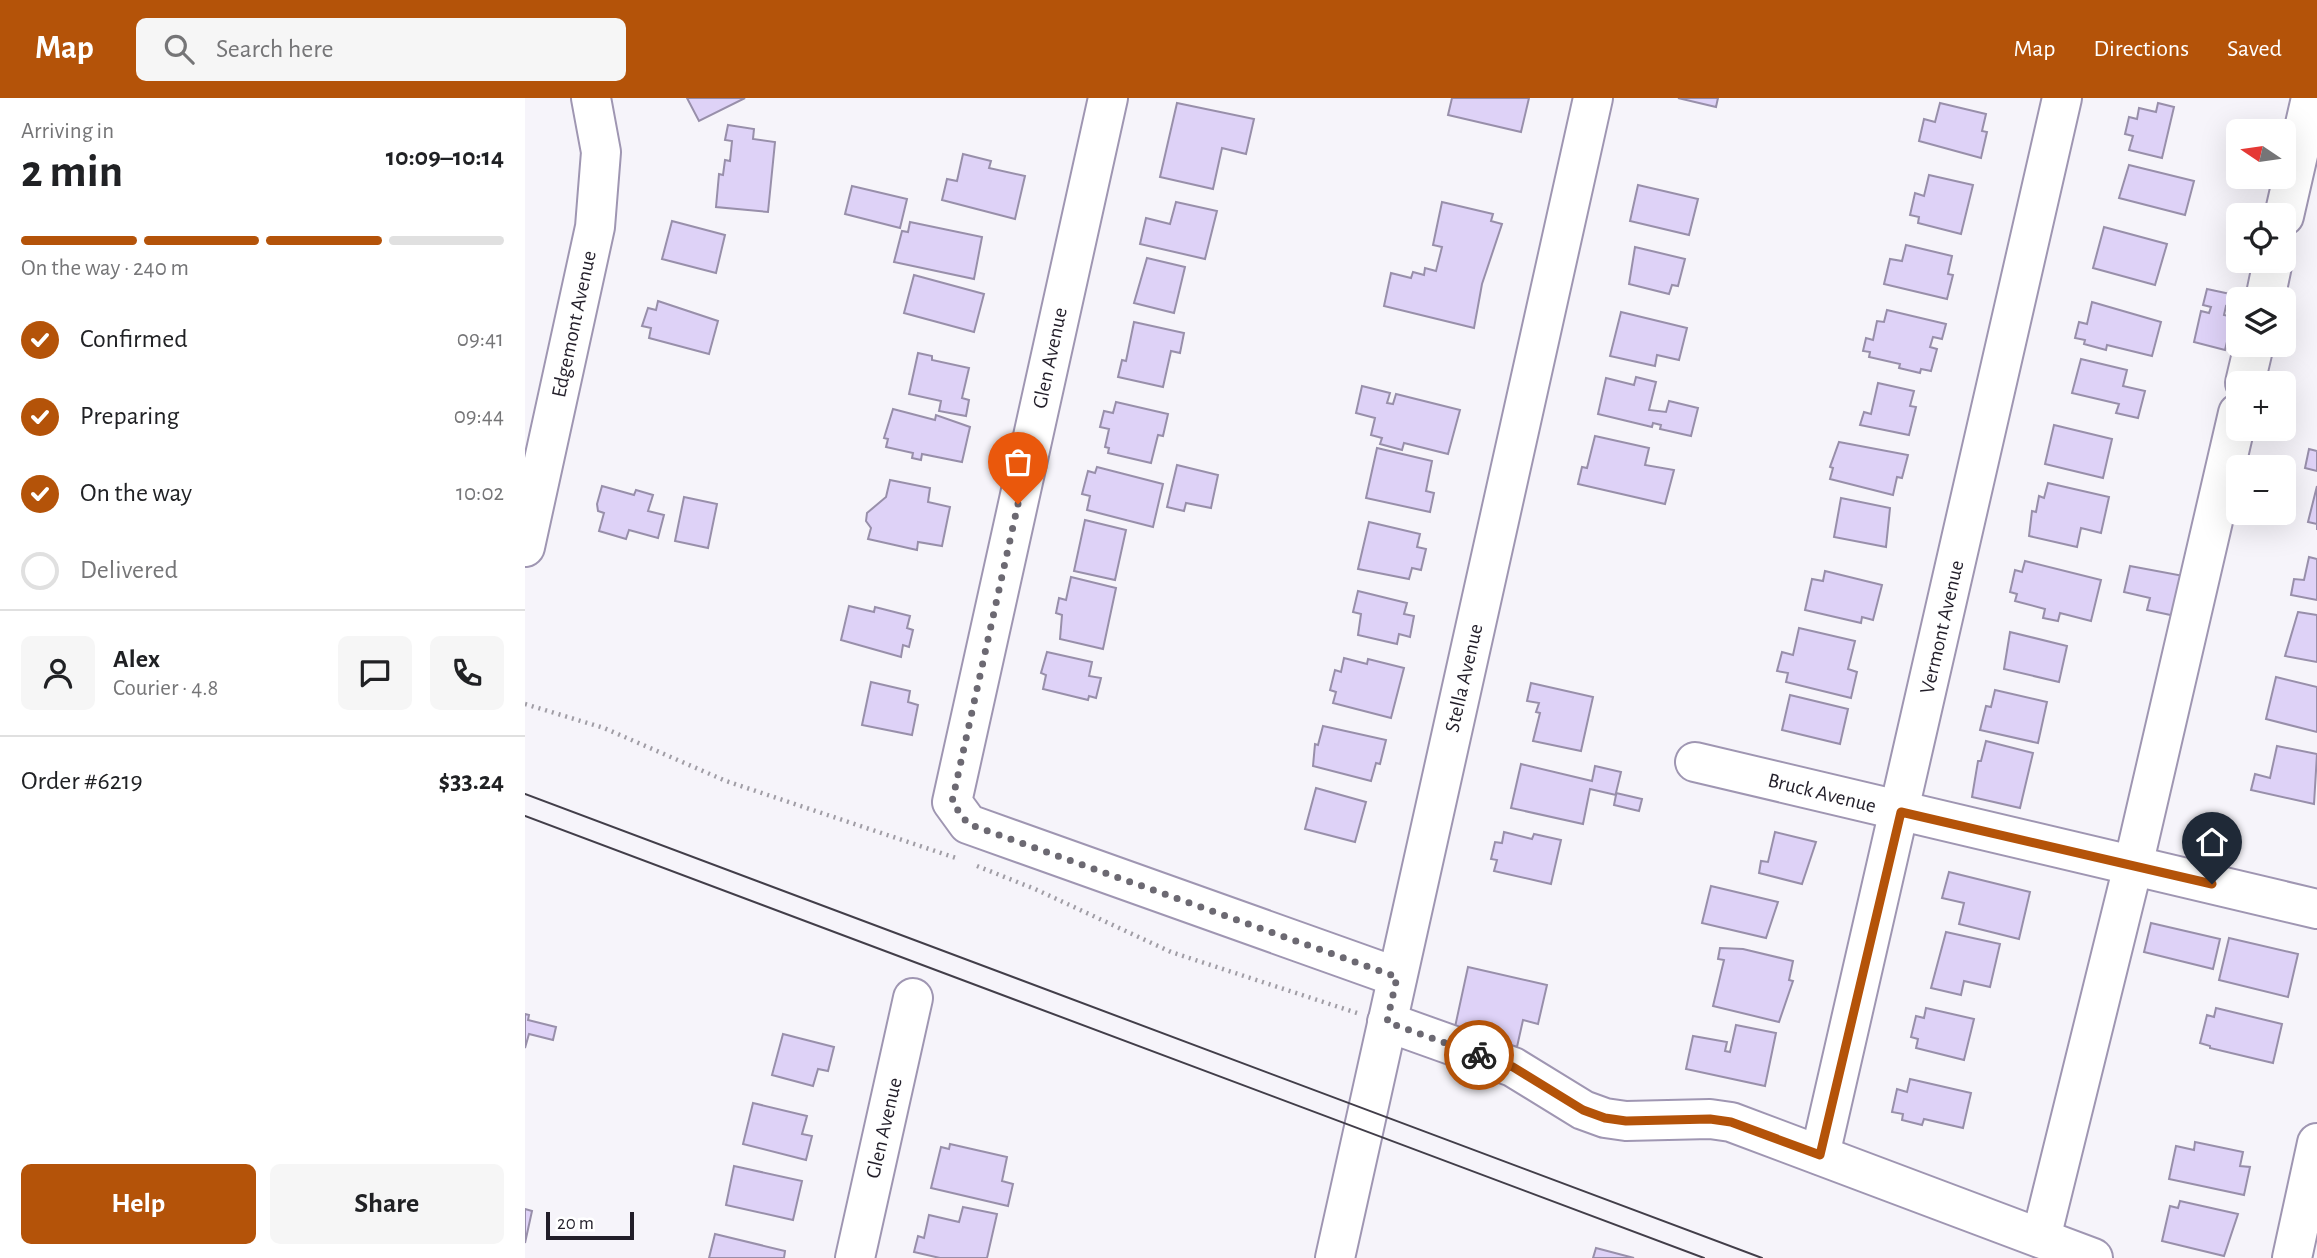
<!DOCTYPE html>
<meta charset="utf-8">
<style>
body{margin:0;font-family:"Alegreya Sans",sans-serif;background:#f6f6f6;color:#202124;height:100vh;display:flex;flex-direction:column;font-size:26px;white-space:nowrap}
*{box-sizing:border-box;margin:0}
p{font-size:23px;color:#757577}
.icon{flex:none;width:38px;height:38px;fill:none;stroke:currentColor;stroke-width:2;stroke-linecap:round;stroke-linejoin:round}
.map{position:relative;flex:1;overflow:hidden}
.panel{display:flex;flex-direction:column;background:#fff;width:525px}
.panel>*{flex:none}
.needle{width:46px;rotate:283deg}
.tools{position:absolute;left:1701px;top:21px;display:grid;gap:14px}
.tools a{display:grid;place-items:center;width:70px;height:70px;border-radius:10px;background:#fff;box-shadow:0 7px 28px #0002;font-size:35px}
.scale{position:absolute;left:21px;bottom:18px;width:88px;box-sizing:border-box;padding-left:7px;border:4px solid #221e29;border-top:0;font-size:19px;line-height:24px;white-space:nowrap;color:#221e29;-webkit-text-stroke:5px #fff;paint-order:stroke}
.pin{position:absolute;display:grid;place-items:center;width:60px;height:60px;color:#fff;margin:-72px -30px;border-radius:50% 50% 50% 0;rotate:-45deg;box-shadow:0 0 7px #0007}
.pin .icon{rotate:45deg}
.courier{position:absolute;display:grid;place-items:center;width:70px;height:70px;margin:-35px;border:5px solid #b45309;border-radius:50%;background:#fff;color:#222;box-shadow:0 2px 9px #0007}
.head em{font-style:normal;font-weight:700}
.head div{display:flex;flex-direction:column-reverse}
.head{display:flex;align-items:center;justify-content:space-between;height:119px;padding:0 21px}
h1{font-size:46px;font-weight:700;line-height:52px}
.bar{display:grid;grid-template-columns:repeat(4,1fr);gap:10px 7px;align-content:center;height:84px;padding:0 21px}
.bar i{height:9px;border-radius:5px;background:#e0e0e0}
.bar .current{background:#b45309}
.bar p{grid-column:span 4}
.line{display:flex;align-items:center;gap:18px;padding:0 21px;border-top:2px solid #e0e0e0}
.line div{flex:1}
.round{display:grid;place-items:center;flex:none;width:74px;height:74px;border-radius:10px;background:#f6f6f6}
ol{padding:0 21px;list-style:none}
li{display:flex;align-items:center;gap:21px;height:77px}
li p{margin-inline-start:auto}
li .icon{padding:7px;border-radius:50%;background:#b45309;color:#fff;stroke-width:4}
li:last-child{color:#757577}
li i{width:38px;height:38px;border:4px solid #e0e0e0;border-radius:50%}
.action{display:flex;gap:14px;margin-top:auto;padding:14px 21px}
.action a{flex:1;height:80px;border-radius:10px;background:#b45309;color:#fff;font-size:28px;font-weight:700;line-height:80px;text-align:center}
.action a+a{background:#f6f6f6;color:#202124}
header{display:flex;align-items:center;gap:42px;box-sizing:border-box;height:98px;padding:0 35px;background:#b45309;color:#fff}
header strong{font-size:33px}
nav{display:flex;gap:38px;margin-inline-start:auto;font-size:24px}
.search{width:490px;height:63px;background:#f6f6f6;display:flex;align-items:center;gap:18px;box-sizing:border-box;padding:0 24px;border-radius:10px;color:#757577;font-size:26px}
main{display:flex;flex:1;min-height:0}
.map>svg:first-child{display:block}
.building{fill:#ded2f7;stroke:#988faa;stroke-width:2}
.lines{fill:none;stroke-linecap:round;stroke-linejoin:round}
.minor-casing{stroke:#9f96b2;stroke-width:42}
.path{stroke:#a09da5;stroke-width:4.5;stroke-dasharray:2 5;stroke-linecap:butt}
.minor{stroke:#fff;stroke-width:38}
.tram{stroke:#423e49;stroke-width:2}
.done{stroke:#6c6972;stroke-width:7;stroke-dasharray:0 12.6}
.route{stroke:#b45309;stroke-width:9}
.labels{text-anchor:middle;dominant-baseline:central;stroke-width:5;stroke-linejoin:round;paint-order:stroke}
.street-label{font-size:21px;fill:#221e29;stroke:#fff}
</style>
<header>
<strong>Map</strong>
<div class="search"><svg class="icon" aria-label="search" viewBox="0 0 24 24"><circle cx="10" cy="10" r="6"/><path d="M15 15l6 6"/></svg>Search here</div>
<nav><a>Map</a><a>Directions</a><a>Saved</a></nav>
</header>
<main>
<section class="panel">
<div class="head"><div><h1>2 min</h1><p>Arriving in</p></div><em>10:09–10:14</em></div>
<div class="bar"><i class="current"></i><i class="current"></i><i class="current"></i><i></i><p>On the way · 240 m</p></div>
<ol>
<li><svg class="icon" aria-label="check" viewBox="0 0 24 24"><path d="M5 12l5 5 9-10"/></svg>Confirmed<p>09:41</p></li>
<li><svg class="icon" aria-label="check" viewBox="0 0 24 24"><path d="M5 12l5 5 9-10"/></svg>Preparing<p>09:44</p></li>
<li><svg class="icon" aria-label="check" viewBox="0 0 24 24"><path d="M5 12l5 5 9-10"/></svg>On the way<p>10:02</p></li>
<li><i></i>Delivered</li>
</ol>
<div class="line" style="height:126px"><a class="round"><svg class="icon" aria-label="person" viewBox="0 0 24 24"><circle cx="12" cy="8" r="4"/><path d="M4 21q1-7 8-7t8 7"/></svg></a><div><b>Alex</b><p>Courier · 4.8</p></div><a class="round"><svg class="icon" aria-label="chat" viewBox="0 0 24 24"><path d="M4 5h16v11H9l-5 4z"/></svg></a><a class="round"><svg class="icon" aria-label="phone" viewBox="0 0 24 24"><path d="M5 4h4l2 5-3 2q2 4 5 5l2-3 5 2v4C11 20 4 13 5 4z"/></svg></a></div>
<div class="line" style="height:91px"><div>Order #6219</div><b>$33.24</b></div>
<div class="action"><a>Help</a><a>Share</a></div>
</section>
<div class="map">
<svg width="1792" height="1160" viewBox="0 0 1792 1160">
<rect width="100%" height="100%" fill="#f6f4fa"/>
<g class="building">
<polygon points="162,0 220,0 174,23"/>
<polygon points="927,0 1004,0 996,34 923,17"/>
<polygon points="1153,0 1193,0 1191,9"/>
<polygon points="652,5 729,21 721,56 697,50 688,91 635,79"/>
<polygon points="1415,5 1461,16 1457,33 1462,34 1456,60 1394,43 1399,21 1410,24"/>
<polygon points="1633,5 1649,9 1637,60 1604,52 1608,38 1600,36 1604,19 1612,21 1614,10 1631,14"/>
<polygon points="203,27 229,31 228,41 250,44 243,114 191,109 194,76 198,77 200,62 205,63 207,43 200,42"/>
<polygon points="438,56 466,63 464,70 500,78 490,121 417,102 422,81 432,83"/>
<polygon points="1604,67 1669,83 1660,117 1594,100"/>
<polygon points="1404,77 1448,87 1436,136 1393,125 1394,119 1385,117 1390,95 1399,98"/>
<polygon points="1113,87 1173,101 1164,137 1105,123"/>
<polygon points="327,88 382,101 375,130 320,116"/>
<polygon points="651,104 692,113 680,161 615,146 621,120 645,126"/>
<polygon points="917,104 968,116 966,123 977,126 957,186 949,230 859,208 866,175 886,180 888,174 899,177 900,170 911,173 917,149 908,147"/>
<polygon points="147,123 200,137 191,175 137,161"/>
<polygon points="385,124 457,139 449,181 369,164 377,133 383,134"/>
<polygon points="1579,129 1642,146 1630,187 1568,170"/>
<polygon points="1381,147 1427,158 1423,176 1428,177 1422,201 1359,186 1365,161 1377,163"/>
<polygon points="1110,149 1160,161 1153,188 1147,187 1144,196 1104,186"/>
<polygon points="622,160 660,169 649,215 609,205"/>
<polygon points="389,177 459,196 449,234 379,215"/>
<polygon points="1682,191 1710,197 1707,209 1701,208 1699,217 1708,219 1700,252 1669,244 1676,213 1684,215 1686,209 1678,207"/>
<polygon points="133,203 193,223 184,256 124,240 126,230 117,228 123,210 131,212"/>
<polygon points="1567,204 1636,224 1627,258 1582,247 1581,252 1559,246 1560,242 1550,240 1554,224 1562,226"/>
<polygon points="1362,212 1421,226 1417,241 1408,239 1405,249 1412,251 1406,273 1396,271 1395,275 1374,270 1375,266 1344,259 1345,254 1338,253 1341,240 1348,242 1352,223 1359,224"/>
<polygon points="1096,214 1162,230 1154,262 1132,257 1130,268 1085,258"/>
<polygon points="609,224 659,235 655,255 646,253 638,289 593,279 597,262 601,263"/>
<polygon points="393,255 407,258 407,262 444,270 437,300 444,302 441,318 414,313 416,303 384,296"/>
<polygon points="1556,261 1602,272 1598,288 1620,293 1613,320 1591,315 1594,306 1547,295"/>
<polygon points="1111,279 1131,284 1124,312 1141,314 1144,303 1173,310 1166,338 1135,331 1136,327 1128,325 1127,329 1073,316 1081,280 1109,287"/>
<polygon points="1353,285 1389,293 1385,308 1391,309 1384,337 1335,327 1339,314 1346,316"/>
<polygon points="837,288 865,295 862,305 868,306 871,296 935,312 923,356 879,345 877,352 855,346 857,340 846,337 850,320 831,315"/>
<polygon points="591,304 643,316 638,338 633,337 626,365 583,355 584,350 580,349 584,331 575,329 579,313 588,315"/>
<polygon points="368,311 410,322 411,317 445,329 437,364 397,356 396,362 387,360 388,355 361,349 363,341 359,340"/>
<polygon points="1529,327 1587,341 1578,380 1520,366"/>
<polygon points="1070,338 1124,350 1120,367 1149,372 1140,406 1053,386 1057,369 1062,370"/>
<polygon points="1314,344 1383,357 1377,380 1372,379 1368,397 1305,381 1308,370 1305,369"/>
<polygon points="852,350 907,363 901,393 909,395 905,414 841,400"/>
<polygon points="1784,351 1792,353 1792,373 1780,370"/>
<polygon points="652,367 693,377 686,410 661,405 659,413 642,409"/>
<polygon points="572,369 638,386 628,429 562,412 565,398 557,396 563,373 570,375"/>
<polygon points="365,382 405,390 403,404 425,409 417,448 393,444 392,452 343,441 346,430 341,423 342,415 361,399"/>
<polygon points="1523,385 1584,399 1576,435 1556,430 1552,449 1504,438 1507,413 1511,414 1514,398 1519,400"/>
<polygon points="77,388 109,397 111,392 128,397 123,413 139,417 133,440 104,432 101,441 74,433 79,415 73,413 72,406"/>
<polygon points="1792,388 1792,432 1792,426 1783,424"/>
<polygon points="159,399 192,406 183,450 150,443"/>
<polygon points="1316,400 1365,410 1361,449 1309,439"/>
<polygon points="560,422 601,432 590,482 549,473"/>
<polygon points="844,424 895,436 892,449 901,451 896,472 887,470 884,481 833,471"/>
<polygon points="1784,459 1792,461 1792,502 1766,497 1769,481 1779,482"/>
<polygon points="1500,463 1576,482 1566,523 1535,515 1533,523 1518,520 1520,511 1490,503 1492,496 1485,494 1490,472 1497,474"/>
<polygon points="1605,468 1664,479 1655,519 1622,512 1625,500 1599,494"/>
<polygon points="1300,473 1357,487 1348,522 1337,519 1336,525 1280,512 1287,481 1298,483"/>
<polygon points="546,479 591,490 578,551 535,541 537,517 531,515 534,500 541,502"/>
<polygon points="833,493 882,505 879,516 889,518 885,539 874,536 872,546 833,537 836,516 828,514"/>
<polygon points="324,508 349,514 350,509 385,518 382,530 388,532 384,549 378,547 376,559 316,542"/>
<polygon points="1773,514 1792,517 1792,564 1760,558"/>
<polygon points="1274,530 1330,543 1323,571 1332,574 1326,600 1261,584 1263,575 1252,573 1257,554 1268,557"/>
<polygon points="1485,534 1542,548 1534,584 1479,571"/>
<polygon points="522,554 567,564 564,578 576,580 571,600 564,598 563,602 518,591 521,577 516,575"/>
<polygon points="819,560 842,566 843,561 879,570 866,620 808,605 811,594 805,592 810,572 816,574"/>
<polygon points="1751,579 1792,589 1792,634 1741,621"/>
<polygon points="346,584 385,593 383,604 393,607 387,637 337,627"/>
<polygon points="1006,585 1068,599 1056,653 1008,643 1015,615 1011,614 1014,605 1002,603"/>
<polygon points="1470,592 1522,604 1513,645 1455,632 1461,608 1466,609"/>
<polygon points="1265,597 1323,611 1315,646 1257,632"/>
<polygon points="798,628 861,642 855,666 851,665 846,683 788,668 790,646 793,647"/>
<polygon points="1461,643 1508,655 1495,710 1447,699 1453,663 1456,663"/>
<polygon points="1752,648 1792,656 1789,706 1726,692 1730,676 1745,680"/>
<polygon points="996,666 1067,683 1070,668 1096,674 1091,695 1117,701 1114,713 1089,707 1091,697 1065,691 1058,726 986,710"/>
<polygon points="791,690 841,704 830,744 780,731"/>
<polygon points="979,734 1007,741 1009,736 1036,742 1026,786 969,773 972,762 966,761 970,744 977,745"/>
<polygon points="1250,734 1291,744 1277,786 1234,775 1236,763 1243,764"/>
<polygon points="1424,774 1505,794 1494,841 1434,826 1439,805 1417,800"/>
<polygon points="1186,788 1253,804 1241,840 1177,825"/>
<polygon points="1626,825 1695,841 1688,871 1619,854"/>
<polygon points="1421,834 1475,846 1465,889 1439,883 1436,897 1406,890"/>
<polygon points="1704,840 1773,856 1763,899 1694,882"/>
<polygon points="1195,850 1218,851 1268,863 1264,882 1268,883 1254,924 1188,908 1199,862 1193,861"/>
<polygon points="943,869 1022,887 1013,926 998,922 992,949 930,929"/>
<polygon points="1401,910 1449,921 1439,962 1391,950 1393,941 1386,939 1391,918 1399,920"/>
<polygon points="1691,910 1757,926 1748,965 1685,950 1685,948 1675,945 1682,917 1689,919"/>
<polygon points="0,916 4,917 3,922 31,929 28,942 4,936 0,950"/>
<polygon points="1211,927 1251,935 1240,988 1161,971 1168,938 1202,944 1200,953 1205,954"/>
<polygon points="258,936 309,949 303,973 293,971 288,988 247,977"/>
<polygon points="1385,981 1446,995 1438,1030 1399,1021 1397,1027 1377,1022 1378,1016 1367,1014 1372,991 1382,994"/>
<polygon points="228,1005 282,1018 277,1036 287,1038 281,1062 218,1046"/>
<polygon points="1670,1044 1718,1054 1715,1068 1725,1069 1719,1097 1644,1081 1651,1048 1669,1052"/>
<polygon points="425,1046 482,1059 477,1083 488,1086 483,1108 406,1090 416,1049 424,1051"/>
<polygon points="209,1068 277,1083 268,1122 201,1107"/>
<polygon points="1655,1103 1713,1116 1699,1158 1637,1143 1645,1108 1653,1110"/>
<polygon points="438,1109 472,1116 462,1160 415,1160 389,1154 393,1138 399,1140 404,1117 434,1124"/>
<polygon points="0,1111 7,1113 0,1145"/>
<polygon points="190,1136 260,1153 259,1160 184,1160"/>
<polygon points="1071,1150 1109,1160 1068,1160"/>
</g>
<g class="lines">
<g class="minor-casing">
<g id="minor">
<polyline points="583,0 427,704 443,726 872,879"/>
<polyline points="1759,118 1786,0"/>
<polyline points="1740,201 1748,163"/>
<polyline points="1720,285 1729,247"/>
<polyline points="0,449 70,129 76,54 66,0"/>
<polyline points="1170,664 1792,811"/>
<polyline points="862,924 988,969 1058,1012 1080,1020 1101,1023 1185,1021 1206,1024 1568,1160"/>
<polyline points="1295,1057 1537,0"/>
<polyline points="1516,1140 1608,768 1713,315"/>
<polyline points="330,1160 388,900"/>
<polyline points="810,1160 1068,0"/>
<polyline points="1767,1160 1792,1045"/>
</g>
</g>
<g class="path">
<polyline points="0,606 79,630 201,683 431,760"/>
<polyline points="452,768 510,791 646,854 832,915"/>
</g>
<use href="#minor" class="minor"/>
<g class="tram">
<polyline points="0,696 1237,1160"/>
<polyline points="0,718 1179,1160"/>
</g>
</g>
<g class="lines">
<polyline class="done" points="493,406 427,704 443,726 872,879 862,924 954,957"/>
<polyline class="route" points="954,957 988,969 1058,1012 1080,1020 1101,1023 1185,1021 1206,1024 1295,1057 1376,714 1687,786"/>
</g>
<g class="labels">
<g class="street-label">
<text transform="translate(49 226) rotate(-78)">Edgemont Avenue</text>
<text transform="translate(525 260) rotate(-78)">Glen Avenue</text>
<text transform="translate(1417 529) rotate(-77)">Vermont Avenue</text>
<text transform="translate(939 580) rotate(-77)">Stella Avenue</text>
<text transform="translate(1297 695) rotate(14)">Bruck Avenue</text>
<text transform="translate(359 1030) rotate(-77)">Glen Avenue</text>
</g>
</g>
</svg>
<div class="tools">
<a><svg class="needle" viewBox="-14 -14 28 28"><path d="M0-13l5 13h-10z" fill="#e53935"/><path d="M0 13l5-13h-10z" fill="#757577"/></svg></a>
<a><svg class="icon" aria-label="locate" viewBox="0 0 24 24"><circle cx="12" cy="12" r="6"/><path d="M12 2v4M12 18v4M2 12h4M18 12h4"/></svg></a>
<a><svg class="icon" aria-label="layers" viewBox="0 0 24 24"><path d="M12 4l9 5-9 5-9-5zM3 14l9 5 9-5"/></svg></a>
<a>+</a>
<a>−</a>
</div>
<div class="scale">20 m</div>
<div class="pin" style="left:493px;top:406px;background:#ea580c"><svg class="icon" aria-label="bag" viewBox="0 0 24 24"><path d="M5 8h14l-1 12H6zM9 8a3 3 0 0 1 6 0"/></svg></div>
<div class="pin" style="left:1687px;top:786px;background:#1f2937"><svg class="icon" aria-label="home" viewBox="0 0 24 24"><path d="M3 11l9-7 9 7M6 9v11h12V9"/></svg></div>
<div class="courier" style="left:954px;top:957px"><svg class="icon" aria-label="bike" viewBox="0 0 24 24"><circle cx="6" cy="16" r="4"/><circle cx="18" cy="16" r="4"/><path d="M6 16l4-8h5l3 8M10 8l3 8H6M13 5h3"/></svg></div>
</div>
</main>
